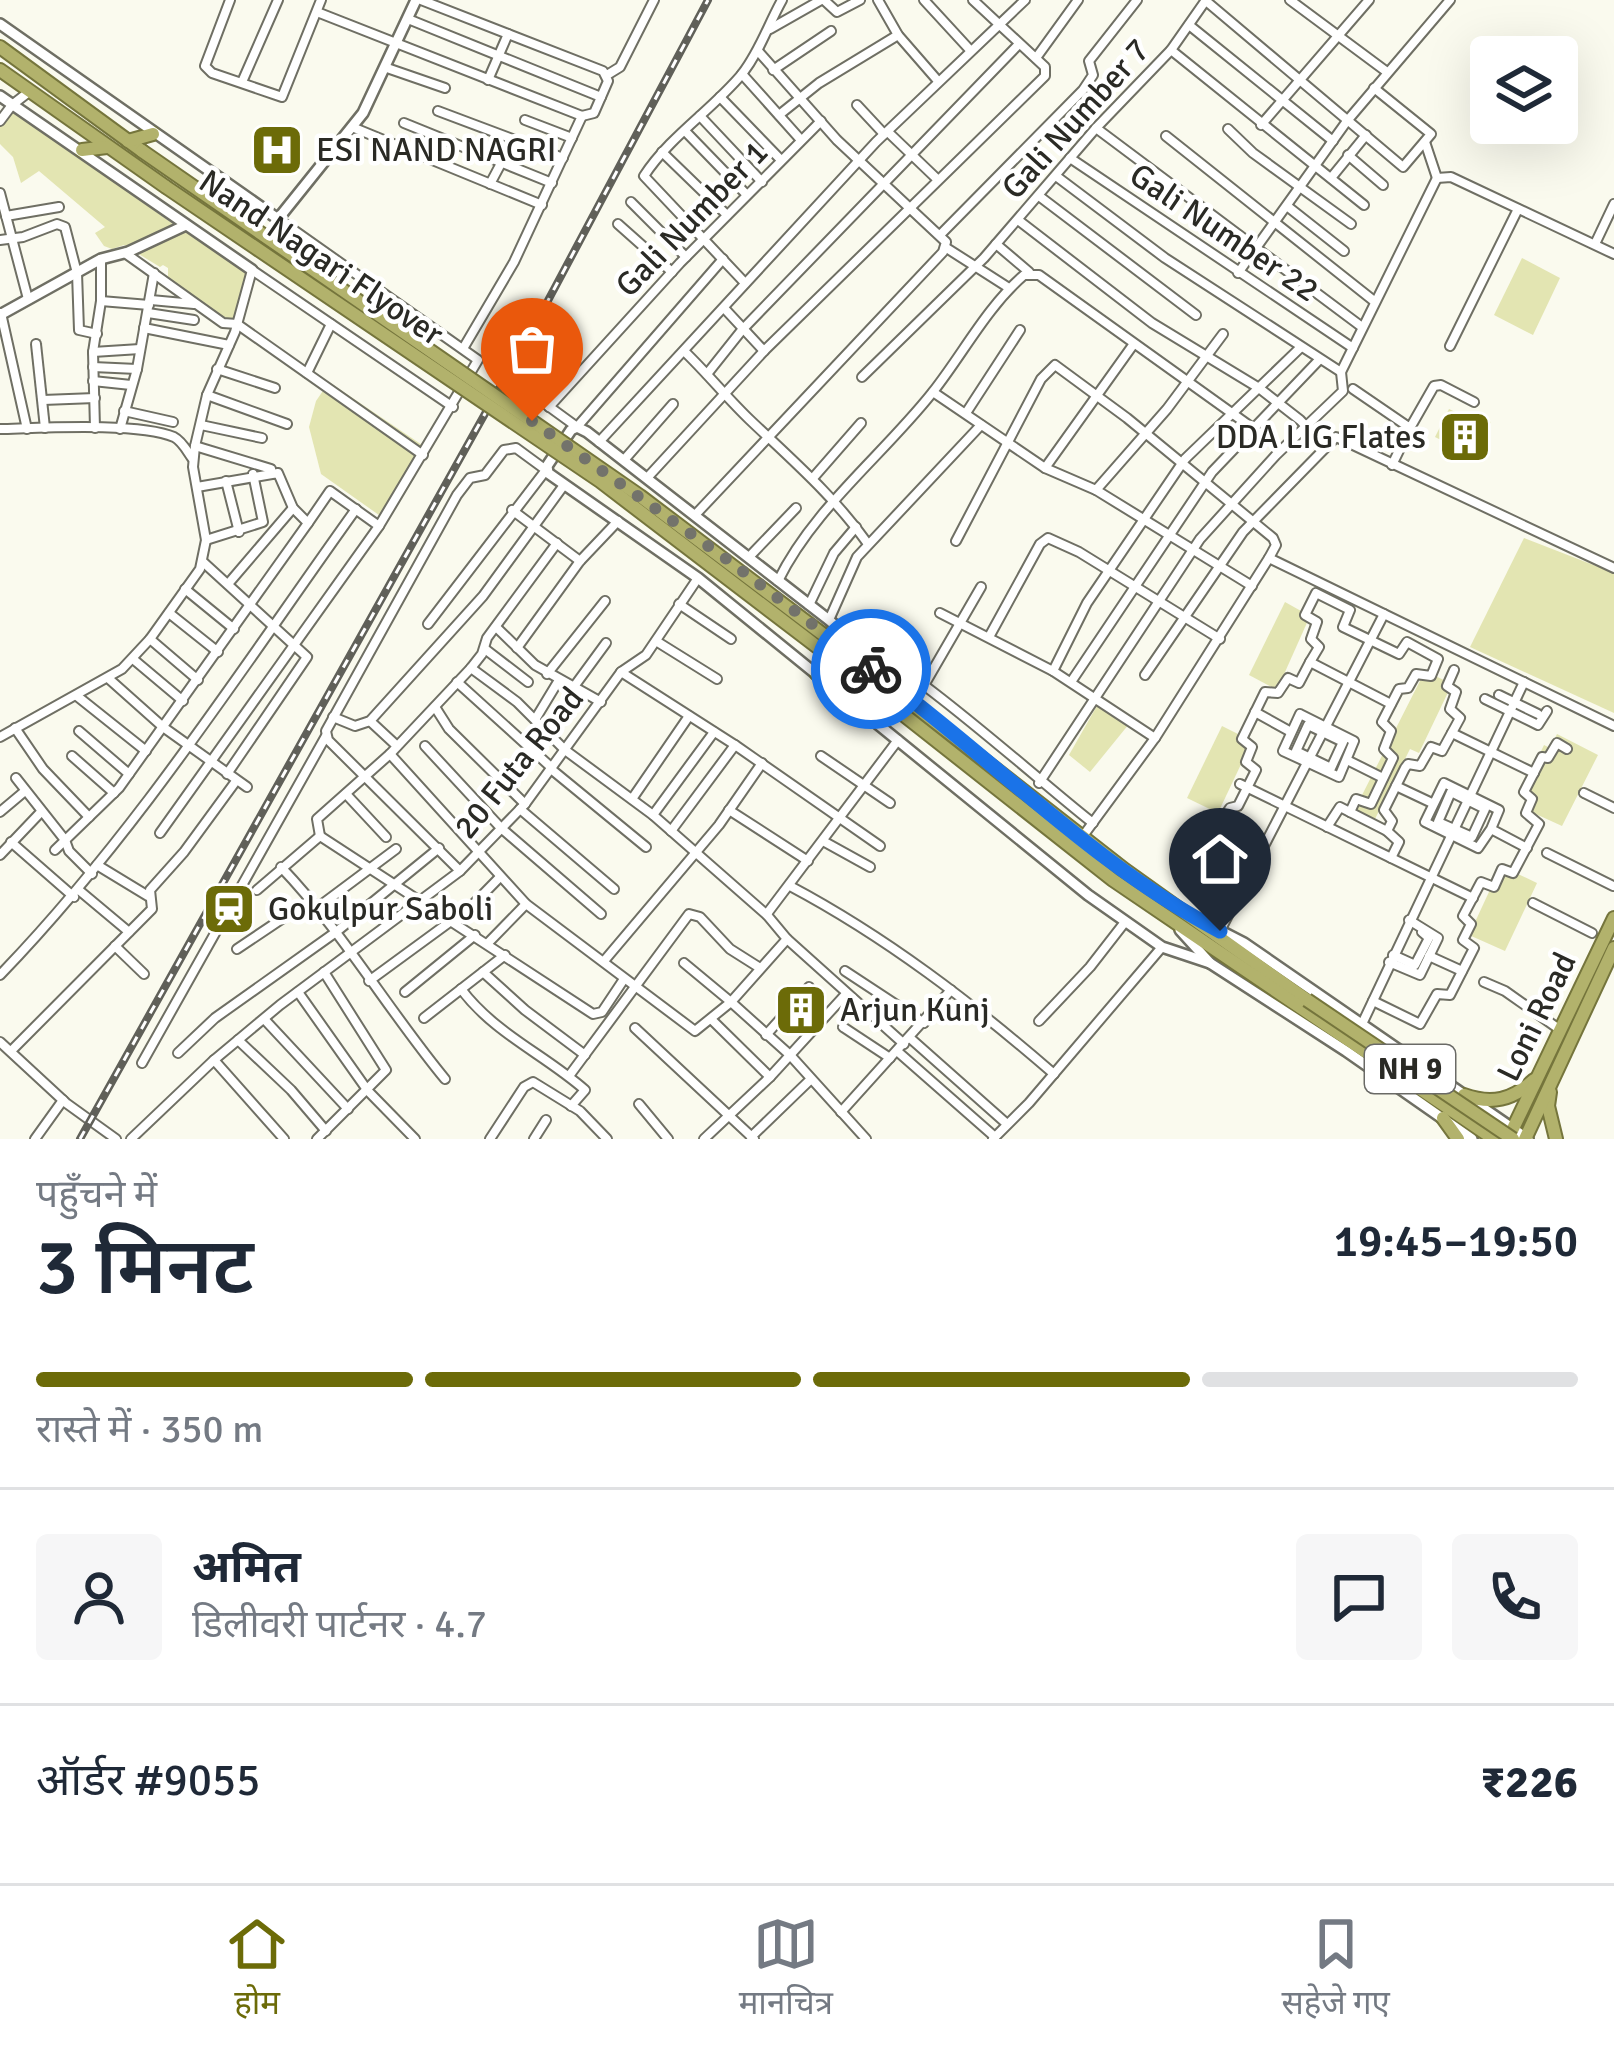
<!DOCTYPE html>
<html lang="hi">
<meta charset="utf-8">
<style>
body{margin:0;font-family:Signika,"Noto Sans Devanagari",sans-serif;background:#f6f6f7;color:#1f2937;height:100vh;display:flex;flex-direction:column;font-size:45px;white-space:nowrap}
*{box-sizing:border-box;margin:0}
p{font-size:39px;color:#747a83}
.icon{flex:none;width:66px;height:66px;fill:none;stroke:currentColor;stroke-width:2;stroke-linecap:round;stroke-linejoin:round}
.map{position:relative;height:1139px;overflow:hidden}
.panel{display:flex;flex-direction:column;background:#fff;flex:1}
.panel>*{flex:none}
.tools{position:absolute;left:1470px;top:36px;display:grid;gap:24px}
.tools a{display:grid;place-items:center;width:108px;height:108px;border-radius:12px;background:#fff;box-shadow:0 12px 48px #0002;font-size:60px}
.pin{position:absolute;display:grid;place-items:center;width:102px;height:102px;color:#fff;margin:-123px -51px;border-radius:50% 50% 50% 0;rotate:-45deg;box-shadow:0 0 12px #0007}
.pin .icon{rotate:45deg}
.courier{position:absolute;display:grid;place-items:center;width:120px;height:120px;margin:-60px;border:9px solid #1a73e8;border-radius:50%;background:#fff;color:#222;box-shadow:0 3px 15px #0007}
.headline em{font-style:normal;font-weight:600}
.headline div{display:flex;flex-direction:column-reverse}
.headline{display:flex;align-items:center;justify-content:space-between;height:204px;padding:0 36px}
h1{font-size:78px;font-weight:600;line-height:90px}
.bar{display:grid;grid-template-columns:repeat(4,1fr);gap:18px 12px;align-content:center;height:144px;padding:0 36px}
.bar i{height:15px;border-radius:9px;background:#e0e1e3}
.bar .active{background:#6c6b08}
.bar p{grid-column:span 4}
.line{display:flex;align-items:center;gap:30px;padding:0 36px;border-top:3px solid #e0e1e3}
.line div{flex:1}
.round{display:grid;place-items:center;flex:none;width:126px;height:126px;border-radius:12px;background:#f6f6f7}
.menu{display:flex;justify-content:space-around;align-items:center;height:168px;border-top:3px solid #e0e1e3;background:#fff;font-size:33px;color:#747a83}
.menu a{display:grid;justify-items:center;gap:6px}
.menu .active{color:#6c6b08}
.map>svg:first-child{display:block}
.green{fill:#e3e5b2}
.lines{fill:none;stroke-linecap:round;stroke-linejoin:round}
.minor-casing{stroke:#6f6f64;stroke-width:12}
.tertiary-casing{stroke:#6f6f64;stroke-width:14}
.trunk-casing{stroke:#75753c;stroke-width:16}
.minor{stroke:#fff;stroke-width:8}
.tertiary{stroke:#fff;stroke-width:9}
.trunk{stroke:#b2b26c;stroke-width:12}
.rail-casing{stroke:#606059;stroke-width:8}
.rail{stroke:#fff;stroke-width:3;stroke-dasharray:9;stroke-linecap:butt}
.trunk-bridge-casing{stroke:#75753c;stroke-width:16;stroke-linecap:butt}
.trunk-bridge{stroke:#b2b26c;stroke-width:12}
.done{stroke:#73736b;stroke-width:12;stroke-dasharray:0 21.6}
.route{stroke:#1a73e8;stroke-width:15}
.labels{text-anchor:middle;dominant-baseline:central;stroke-width:9;stroke-linejoin:round;paint-order:stroke}
.shield{fill:#fff;stroke:#6a6a66;stroke-width:3}
.shield-label{font-size:30px;font-weight:bold;fill:#2a2a25}
.street-label{font-size:33px;fill:#2a2a25;stroke:#fff}
.poi-label{font-size:33px;fill:#2a2a25;stroke:#fff;text-anchor:start}
</style>
<div class="map">
<svg width="1614" height="1139" viewBox="0 0 1614 1139">
<rect width="100%" height="100%" fill="#fafaee"/>
<g class="green">
<polygon points="12,109 173,224 249,272 236,323 228,324 168,280 168,268 163,265 160,267 124,245 112,249 104,246 95,233 105,227 39,171 21,183 13,157 0,144 0,126"/>
<polygon points="1522,258 1560,278 1533,335 1494,315"/>
<polygon points="329,382 428,449 386,520 321,474 309,427 316,401"/>
<polygon points="1449,409 1476,422 1480,416 1491,422 1473,456 1435,437"/>
<polygon points="1524,538 1614,573 1614,713 1470,647"/>
<polygon points="1285,602 1310,616 1277,690 1249,675"/>
<polygon points="1425,671 1452,684 1419,753 1410,749 1371,827 1347,815 1359,801"/>
<polygon points="1098,704 1129,724 1090,772 1069,755"/>
<polygon points="1222,726 1252,741 1218,813 1187,798"/>
<polygon points="1557,734 1598,755 1562,826 1527,810 1534,795 1523,788 1544,745 1550,748"/>
<polygon points="1501,866 1537,883 1505,951 1469,935"/>
</g>
<g class="lines">
<g class="minor-casing">
<g id="minor">
<polyline points="230,0 205,66 212,73 282,97 321,0"/>
<polyline points="421,0 603,71 608,81 594,113 582,116"/>
<polyline points="824,0 837,12 860,0"/>
<polyline points="878,0 898,35 938,81"/>
<polyline points="924,0 970,50"/>
<polyline points="1290,0 1387,72"/>
<polyline points="1206,1 1403,167 1431,134 1374,88"/>
<polyline points="317,12 582,116 514,262 464,347"/>
<polyline points="408,19 601,97"/>
<polyline points="1189,25 1333,141"/>
<polyline points="770,29 821,0"/>
<polyline points="1171,50 1364,205"/>
<polyline points="1036,58 1078,0"/>
<polyline points="387,68 445,88"/>
<polyline points="773,70 831,31"/>
<polyline points="742,74 801,140"/>
<polyline points="607,75 620,67 654,0"/>
<polyline points="488,80 508,34"/>
<polyline points="242,82 278,0"/>
<polyline points="720,97 781,160"/>
<polyline points="857,105 884,134"/>
<polyline points="438,111 563,158"/>
<polyline points="779,115 819,83 898,35"/>
<polyline points="700,116 762,182"/>
<polyline points="525,120 572,138"/>
<polyline points="0,121 12,105 30,91"/>
<polyline points="404,123 552,183"/>
<polyline points="1261,125 1369,0"/>
<polyline points="352,127 542,205"/>
<polyline points="1096,128 1362,327"/>
<polyline points="1228,129 1253,153 1351,224"/>
<polyline points="685,131 746,194"/>
<polyline points="888,132 937,179"/>
<polyline points="1166,136 1374,301"/>
<polyline points="1425,142 1437,178"/>
<polyline points="662,152 727,215"/>
<polyline points="1348,155 1383,185"/>
<polyline points="1070,158 1353,348"/>
<polyline points="1056,176 1165,258 1341,372"/>
<polyline points="1331,178 1366,135"/>
<polyline points="1437,178 1451,177 1614,254"/>
<polyline points="490,184 513,141"/>
<polyline points="0,193 28,299"/>
<polyline points="1039,196 1196,315"/>
<polyline points="631,202 686,257"/>
<polyline points="1287,206 1344,251"/>
<polyline points="6,216 59,207"/>
<polyline points="278,219 478,360 379,526"/>
<polyline points="1018,220 1152,323 1259,388 1300,420 1325,446"/>
<polyline points="618,224 672,272"/>
<polyline points="940,235 1083,90 1093,75 1089,61 1137,0"/>
<polyline points="0,240 23,237 57,224 65,227 77,273 79,330 97,334"/>
<polyline points="996,244 1029,272"/>
<polyline points="1595,244 1614,204"/>
<polyline points="945,247 1009,288"/>
<polyline points="125,253 223,323 237,324 423,455"/>
<polyline points="1238,273 1347,121 1450,0"/>
<path d="M745,283l-101,-107c26,-40 68,-66 98,-102 18,-23 26,-49 40,-74"/>
<polyline points="151,300 194,304"/>
<polyline points="101,301 149,305"/>
<polyline points="724,308 764,351"/>
<polyline points="1,313 27,429"/>
<polyline points="148,313 194,320"/>
<polyline points="144,328 229,345"/>
<polyline points="36,344 45,428"/>
<polyline points="1450,346 1518,209"/>
<path d="M684,351c23,22 43,47 66,69 42,40 84,76 118,124"/>
<polyline points="93,352 140,349"/>
<polyline points="93,367 137,369"/>
<polyline points="217,369 275,388"/>
<polyline points="307,373 331,324"/>
<polyline points="707,374 742,330 1019,44"/>
<polyline points="862,377 984,258 1096,128 1171,50 1206,0"/>
<polyline points="93,381 131,385"/>
<polyline points="518,384 577,427 723,259"/>
<polyline points="1353,389 1410,428 1434,386 1441,385 1474,402"/>
<polyline points="933,392 1045,468 1096,490 1167,409 1223,334"/>
<polyline points="207,395 287,424"/>
<polyline points="43,400 95,398"/>
<polyline points="549,407 680,263 821,121"/>
<polyline points="124,411 173,422"/>
<polyline points="966,413 1020,330"/>
<polyline points="201,425 262,438"/>
<polyline points="95,428 93,352 101,301 101,259"/>
<path d="M0,429c40,-1 139,-7 174,8 8,4 13,14 18,21"/>
<polyline points="120,429 137,369 154,273"/>
<polyline points="599,442 876,142 1025,0"/>
<polyline points="195,446 271,469"/>
<polyline points="624,460 673,404"/>
<polyline points="1392,465 1410,428"/>
<polyline points="1045,468 1133,345"/>
<polyline points="647,478 764,351 1045,76 1045,67 973,0"/>
<polyline points="813,478 861,423"/>
<polyline points="226,481 239,532"/>
<polyline points="1096,490 1252,586"/>
<polyline points="512,510 580,561"/>
<polyline points="696,514 943,252 946,242 837,140 758,51"/>
<polyline points="206,540 263,522 253,474"/>
<polyline points="956,541 1041,379 1055,365 1127,418 1273,538 1276,545 1269,558"/>
<polyline points="749,557 796,508"/>
<polyline points="203,562 307,657 227,774"/>
<path d="M778,581c35,-72 104,-125 154,-188 31,-39 54,-85 92,-118h15l215,154"/>
<polyline points="228,584 293,508"/>
<polyline points="185,589 234,629"/>
<polyline points="679,604 731,639"/>
<polyline points="809,605 834,553 856,527"/>
<polyline points="169,613 218,652"/>
<polyline points="940,613 1053,671 1155,738"/>
<polyline points="829,620 857,557 981,425"/>
<polyline points="428,624 546,470 516,448 504,450 485,475 470,478 457,495 326,731 328,740 460,871"/>
<polyline points="496,627 535,665 601,702"/>
<polyline points="989,637 1040,544 1048,538 1079,552 1220,639"/>
<polyline points="150,639 198,680"/>
<polyline points="656,641 717,679"/>
<path d="M857,645c36,4 195,147 236,178"/>
<polyline points="517,648 580,561 618,521"/>
<polyline points="485,649 528,682"/>
<polyline points="133,659 183,701"/>
<polyline points="1310,662 1319,647 1311,639 1317,622 1305,615 1316,593 1350,610 1343,627 1399,654 1407,642 1438,659 1431,676 1416,674 1408,688 1399,689 1382,722 1391,731 1384,749 1393,758 1371,804 1356,799 1350,812"/>
<polyline points="471,668 517,702 565,750 653,815 767,915"/>
<polyline points="1053,671 1087,603 1185,459 1300,348"/>
<polyline points="621,672 735,745 880,846"/>
<polyline points="547,674 605,601"/>
<polyline points="1145,675 1243,532 1336,437 1614,568"/>
<polyline points="108,678 163,727 247,787"/>
<polyline points="457,682 552,768"/>
<polyline points="1071,682 1212,472 1319,360"/>
<polyline points="923,687 981,587"/>
<polyline points="573,688 606,643"/>
<polyline points="1499,695 1538,714"/>
<polyline points="77,696 146,751"/>
<polyline points="1485,699 1538,725 1547,711"/>
<polyline points="435,707 449,729 525,804"/>
<polyline points="1255,712 1291,732"/>
<polygon points="1300,714 1354,741 1339,777 1283,751"/>
<polyline points="333,717 355,726 370,721 483,596 564,485"/>
<polyline points="536,718 559,680"/>
<polyline points="370,721 397,746"/>
<polygon points="1308,725 1343,742 1331,768 1296,751"/>
<polyline points="15,728 43,769 89,817"/>
<polyline points="79,731 129,774"/>
<polyline points="1452,733 1534,773"/>
<polyline points="0,737 122,669 150,639 200,569 206,540 193,467 195,446 207,395 235,332 252,270 453,407"/>
<polyline points="425,746 501,828 601,914"/>
<polyline points="390,754 526,904 695,1031 731,1002 684,963"/>
<polyline points="72,756 114,793"/>
<polyline points="821,756 890,803"/>
<polyline points="1347,760 1383,778"/>
<polyline points="551,769 646,847"/>
<polyline points="16,778 65,840 69,851 92,874"/>
<polyline points="1039,783 1200,539 1276,455 1343,391 1341,372 1437,178"/>
<polyline points="1240,784 1473,898"/>
<polyline points="1396,786 1432,803"/>
<polygon points="1451,792 1485,809 1472,837 1438,822"/>
<polyline points="1584,793 1614,808"/>
<polyline points="346,794 386,837"/>
<polyline points="632,799 689,716"/>
<polyline points="520,809 614,889"/>
<polyline points="729,810 808,861"/>
<polyline points="0,812 25,791"/>
<polyline points="653,815 714,732"/>
<polyline points="1327,827 1340,807 1387,831"/>
<polyline points="1491,829 1499,810 1444,783 1425,822 1478,848 1491,829 1527,848"/>
<polyline points="671,831 735,745"/>
<polyline points="160,833 379,526 330,491 308,523 293,508 278,473 197,487"/>
<polyline points="320,836 317,819 390,754 471,668 482,654 487,638 557,543"/>
<polyline points="1083,836 1155,738 1269,558 1614,726"/>
<polyline points="823,841 870,867"/>
<polyline points="11,842 74,897"/>
<polyline points="55,850 119,788 308,523"/>
<polyline points="1547,853 1613,886"/>
<polyline points="1224,854 1200,839 1210,820 1220,823 1230,808 1238,806 1256,770 1246,762 1252,747 1242,739 1265,692 1278,693 1288,678 1299,683 1310,662 1391,704"/>
<polyline points="0,855 40,813"/>
<polyline points="1391,858 1399,842 1387,831 1392,821 1384,810 1405,768 1408,764 1420,766 1431,747 1442,751 1460,718 1450,709 1456,692 1447,686 1454,670"/>
<polyline points="97,865 148,896"/>
<path d="M281,867c62,65 107,143 164,212"/>
<path d="M790,886c96,51 182,117 264,188"/>
<polyline points="257,890 320,836 593,1014 602,1012 624,979"/>
<polyline points="80,891 129,932"/>
<polyline points="1533,903 1592,933"/>
<polyline points="317,908 396,849"/>
<polyline points="455,923 499,878"/>
<polyline points="1220,931 1384,614"/>
<polyline points="787,939 904,1044"/>
<polyline points="488,943 526,904"/>
<polyline points="115,946 144,974"/>
<polyline points="237,949 310,900"/>
<polyline points="1393,955 1415,965 1429,938 1422,932"/>
<polyline points="1429,956 1462,971"/>
<polyline points="604,961 719,825 762,763"/>
<polyline points="1389,962 1420,975 1438,938 1409,920"/>
<polyline points="845,971 924,1023"/>
<polyline points="483,972 525,1010 585,1055"/>
<path d="M0,975c136,-141 242,-307 356,-466"/>
<polyline points="369,981 451,921"/>
<polyline points="1484,982 1505,991 1559,1029"/>
<path d="M461,989c34,45 83,65 124,101l-14,16"/>
<polyline points="298,992 368,1091 415,1139"/>
<polyline points="405,992 475,935"/>
<polyline points="1373,1001 1420,1024 1437,994 1450,995 1474,948 1463,940 1471,924 1463,916 1481,882 1494,887 1502,869 1513,873 1539,824 1526,813 1532,799 1524,792 1542,757 1548,758 1557,743 1567,749"/>
<polyline points="424,1018 505,955"/>
<polyline points="265,1020 348,1109"/>
<polyline points="712,1020 770,1077"/>
<polyline points="1039,1021 1090,967 1125,922"/>
<polyline points="1362,1024 1524,682"/>
<polyline points="843,1027 890,1058"/>
<polyline points="635,1028 754,1139"/>
<polyline points="766,1035 809,987"/>
<polyline points="910,1038 1007,1124"/>
<polyline points="238,1040 291,1090 326,1131"/>
<polyline points="0,1042 66,1103 116,1139"/>
<polyline points="11,1051 152,909 150,890 184,852 236,781"/>
<polyline points="897,1051 995,1137"/>
<polyline points="178,1053 215,1018 336,932 439,848"/>
<polyline points="214,1060 284,1139"/>
<polyline points="142,1063 326,736"/>
<polyline points="569,1076 689,914 700,917 730,949 760,968"/>
<polyline points="639,1104 668,1139"/>
<polyline points="841,1112 951,990"/>
<polyline points="751,1137 810,1080"/>
<polyline points="35,1139 63,1100"/>
<polyline points="131,1139 214,1060 280,1005 460,871 525,804 621,672 646,655 698,578"/>
<polyline points="317,1139 386,1070 324,972"/>
<polyline points="490,1139 524,1087 533,1082 580,1111 607,1139"/>
<polyline points="534,1139 546,1120"/>
<polyline points="704,1139 770,1077 846,994"/>
<polyline points="866,1139 790,1055 731,1002 787,939 767,915 769,911 898,740"/>
<polyline points="993,1139 1029,1103 1162,947"/>
</g>
</g>
<g class="tertiary-casing">
<g id="tertiary">
<polyline points="0,24 278,219 363,113 416,0"/>
<polyline points="0,96 252,270"/>
<polyline points="0,315 101,259 128,252 186,225"/>
<polyline points="864,664 857,645 829,620 587,432 577,427 571,430 547,466 548,473 698,578 1088,895 1162,947 1210,963"/>
<polyline points="1211,926 1244,943 1528,1139"/>
<polyline points="1180,930 1210,963 1346,1051 1472,1139"/>
</g>
</g>
<g class="trunk-casing">
<g id="trunk">
<polyline points="0,47 142,151"/>
<polyline points="0,70 166,187"/>
<polyline points="128,141 153,134"/>
<polyline points="82,150 107,147"/>
<polyline points="837,645 1125,870 1307,1000"/>
<polyline points="824,652 1113,880 1494,1139"/>
<polyline points="817,674 848,672"/>
<polyline points="1550,1092 1548,1106 1556,1139"/>
<path d="M1464,1095c28,10 48,5 70,-15"/>
<polyline points="1443,1118 1458,1139"/>
<polyline points="1508,1139 1614,918"/>
<polyline points="1525,1139 1614,948"/>
</g>
</g>
<use href="#minor" class="minor"/>
<use href="#tertiary" class="tertiary"/>
<use href="#trunk" class="trunk"/>
<g class="rail-casing">
<polyline id="rail" points="80,1139 544,308 708,0"/>
</g>
<use href="#rail" class="rail"/>
<g class="trunk-bridge-casing">
<g id="trunk-bridge">
<polyline points="142,151 640,496 837,645"/>
<polyline points="166,187 600,481 824,652"/>
<polyline points="1307,1000 1513,1139"/>
</g>
</g>
<use href="#trunk-bridge" class="trunk-bridge"/>
</g>
<g class="lines">
<polyline class="done" points="532,421 728,560 871,669"/>
<path class="route" d="M871,669c117,84 220,195 349,262"/>
</g>
<defs>
<g id="hospital-square" transform="scale(2.7)"><rect x="-9" y="-9" width="18" height="18" rx="4" fill="#6c6b08" stroke="#fff"/><path d="M-5-5h3v3.5h4V-5h3V5h-3V1.5h-4V5h-3Z" fill="#fff"/></g>
<g id="building-square" transform="scale(2.7)"><rect x="-9" y="-9" width="18" height="18" rx="4" fill="#6c6b08" stroke="#fff"/><path d="M-4-6H4V6H1V3H-1V6H-4ZM-2.5-4.3h1.7v1.8h-1.7ZM.8-4.3h1.7v1.8H.8ZM-2.5-1h1.7V.8h-1.7ZM.8-1h1.7V.8H.8Z" fill="#fff"/></g>
<g id="station-square" transform="scale(2.7)"><rect x="-9" y="-9" width="18" height="18" rx="4" fill="#6c6b08" stroke="#fff"/><path d="M-3-6H3Q5-6 5-4V2Q5 4 3 4L4.5 6H3L1.5 4h-3L-3 6H-4.5L-3 4Q-5 4-5 2V-4Q-5-6-3-6ZM-3.5-4v3h7v-3ZM-3.5 1v1.5H-2V1ZM2 1v1.5H3.5V1Z" fill="#fff"/></g>
</defs>
<g fill-rule="evenodd">
<use href="#hospital-square" x="277" y="150"/>
<use href="#building-square" x="1465" y="437"/>
<use href="#station-square" x="229" y="909"/>
<use href="#building-square" x="801" y="1010"/>
</g>
<g class="labels">
<rect class="shield" x="1365" y="1045" width="90" height="48" rx="9"/>
<g class="shield-label">
<text x="1410" y="1069">NH 9</text>
</g>
<g class="street-label">
<text transform="translate(1076 119) rotate(-48)">Gali Number 7</text>
<text transform="translate(692 219) rotate(-46)">Gali Number 1</text>
<text transform="translate(1224 233) rotate(34)">Gali Number 22</text>
<text transform="translate(321 258) rotate(34)">Nand Nagari Flyover</text>
<text transform="translate(519 763) rotate(-51)">20 Futa Road</text>
<text transform="translate(1537 1017) rotate(-64)">Loni Road</text>
</g>
<g class="poi-label">
<text x="316" y="150">ESI NAND NAGRI</text>
<text x="1426" y="437" text-anchor="end">DDA LIG Flates</text>
<text x="268" y="909">Gokulpur Saboli</text>
<text x="840" y="1010">Arjun Kunj</text>
</g>
</g>
</svg>
<div class="tools">
<a><svg class="icon" aria-label="layers" viewBox="0 0 24 24"><path d="M12 4l9 5-9 5-9-5zM3 14l9 5 9-5"/></svg></a>
</div>
<div class="pin" style="left:532px;top:421px;background:#ea580c"><svg class="icon" aria-label="bag" viewBox="0 0 24 24"><path d="M5 8h14l-1 12H6zM9 8a3 3 0 0 1 6 0"/></svg></div>
<div class="pin" style="left:1220px;top:931px;background:#1f2937"><svg class="icon" aria-label="home" viewBox="0 0 24 24"><path d="M3 11l9-7 9 7M6 9v11h12V9"/></svg></div>
<div class="courier" style="left:871px;top:669px"><svg class="icon" aria-label="bike" viewBox="0 0 24 24"><circle cx="6" cy="16" r="4"/><circle cx="18" cy="16" r="4"/><path d="M6 16l4-8h5l3 8M10 8l3 8H6M13 5h3"/></svg></div>
</div>
<section class="panel">
<div class="headline"><div><h1>3 मिनट</h1><p>पहुँचने में</p></div><em>19:45–19:50</em></div>
<div class="bar"><i class="active"></i><i class="active"></i><i class="active"></i><i></i><p>रास्ते में · 350 m</p></div>
<div class="line" style="height:216px"><a class="round"><svg class="icon" aria-label="person" viewBox="0 0 24 24"><circle cx="12" cy="8" r="4"/><path d="M4 21q1-7 8-7t8 7"/></svg></a><div><b>अमित</b><p>डिलीवरी पार्टनर · 4.7</p></div><a class="round"><svg class="icon" aria-label="chat" viewBox="0 0 24 24"><path d="M4 5h16v11H9l-5 4z"/></svg></a><a class="round"><svg class="icon" aria-label="phone" viewBox="0 0 24 24"><path d="M5 4h4l2 5-3 2q2 4 5 5l2-3 5 2v4C11 20 4 13 5 4z"/></svg></a></div>
<div class="line" style="height:156px"><div>ऑर्डर #9055</div><b>₹226</b></div>
</section>
<nav class="menu">
<a class="active"><svg class="icon" aria-label="home" viewBox="0 0 24 24"><path d="M3 11l9-7 9 7M6 9v11h12V9"/></svg>होम</a>
<a><svg class="icon" aria-label="map" viewBox="0 0 24 24"><path d="M3 6l6-2 6 2 6-2v14l-6 2-6-2-6 2zM9 4v14M15 6v14"/></svg>मानचित्र</a>
<a><svg class="icon" aria-label="saved" viewBox="0 0 24 24"><path d="M7 4h10v16l-5-4-5 4z"/></svg>सहेजे गए</a>
</nav>
